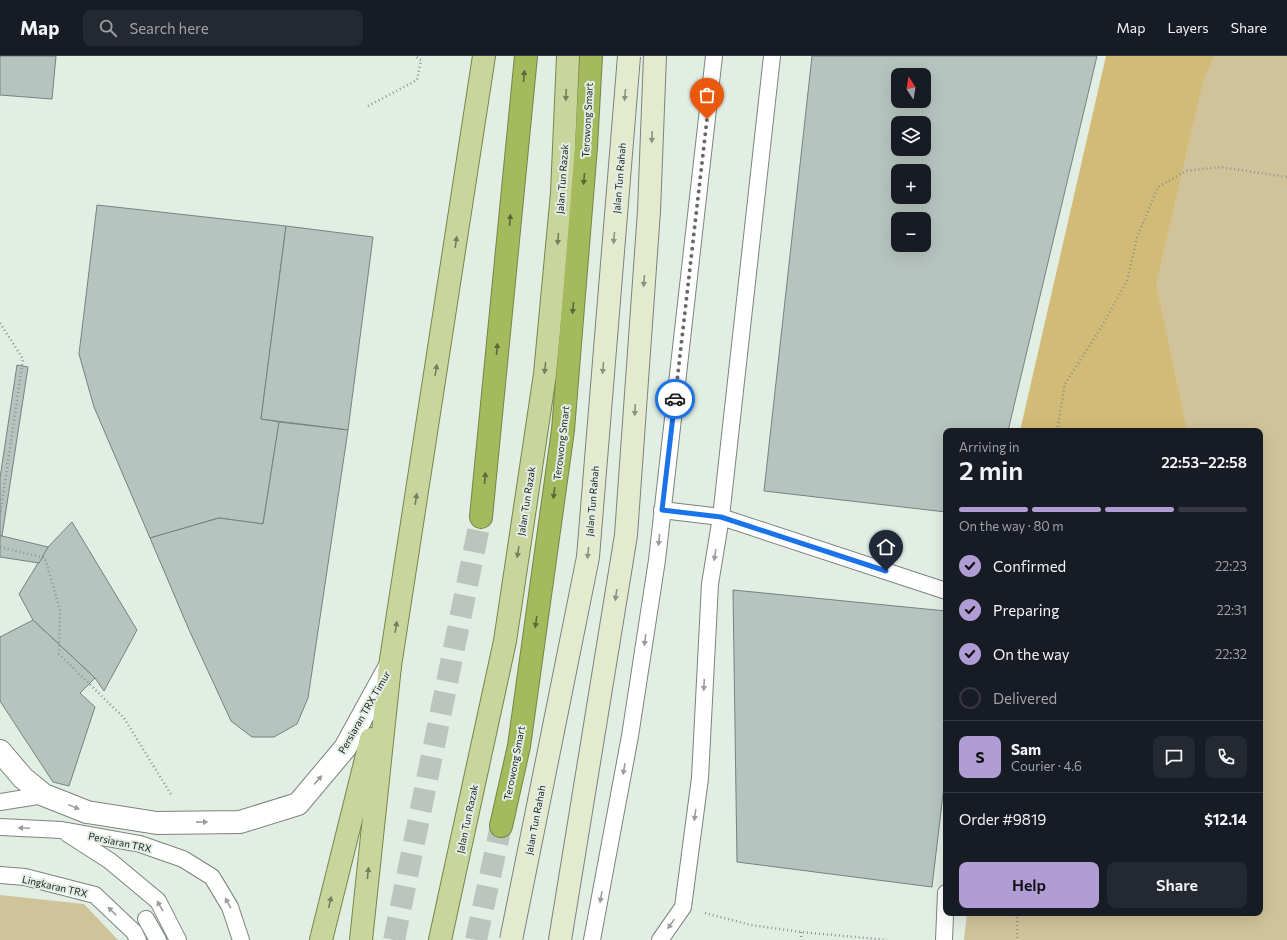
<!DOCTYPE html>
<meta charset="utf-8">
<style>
body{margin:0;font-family:Commissioner,sans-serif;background:#242831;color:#f1f3f6;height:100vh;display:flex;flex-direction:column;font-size:15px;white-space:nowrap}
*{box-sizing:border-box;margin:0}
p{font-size:13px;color:#9ea1a6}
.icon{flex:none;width:22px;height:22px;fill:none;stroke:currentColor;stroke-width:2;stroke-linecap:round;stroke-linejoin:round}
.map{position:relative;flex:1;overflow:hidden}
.drawer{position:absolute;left:943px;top:372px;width:320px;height:488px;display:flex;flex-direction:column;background:#171b24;border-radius:8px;box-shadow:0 4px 16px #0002}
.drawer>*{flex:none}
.needle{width:26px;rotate:348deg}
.tools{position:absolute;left:891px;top:12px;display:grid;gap:8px}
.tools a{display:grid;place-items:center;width:40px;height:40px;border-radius:8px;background:#171b24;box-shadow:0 4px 16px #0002;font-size:20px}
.pin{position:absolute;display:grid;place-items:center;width:34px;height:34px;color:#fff;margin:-41px -17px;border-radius:50% 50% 50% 0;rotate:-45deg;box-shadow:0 0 4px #0007}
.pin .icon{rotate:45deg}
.courier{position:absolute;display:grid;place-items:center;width:40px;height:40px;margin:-20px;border:3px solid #1a73e8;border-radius:50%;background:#fff;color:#222;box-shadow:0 1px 5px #0007}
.head em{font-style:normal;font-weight:600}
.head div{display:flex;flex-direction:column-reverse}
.head{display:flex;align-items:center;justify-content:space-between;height:68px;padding:0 16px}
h1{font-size:26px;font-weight:600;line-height:30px}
.bar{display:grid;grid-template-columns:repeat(4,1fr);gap:6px 4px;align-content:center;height:48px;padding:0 16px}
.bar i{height:5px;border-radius:3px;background:#363941}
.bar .current{background:#b09dd5}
.bar p{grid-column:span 4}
.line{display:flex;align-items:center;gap:10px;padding:0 16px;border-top:1px solid #363941}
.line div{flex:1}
.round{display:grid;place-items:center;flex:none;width:42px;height:42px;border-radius:8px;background:#242831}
ol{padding:0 16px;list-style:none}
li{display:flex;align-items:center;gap:12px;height:44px}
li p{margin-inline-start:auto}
li .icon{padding:4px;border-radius:50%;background:#b09dd5;color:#111;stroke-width:4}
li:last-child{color:#9ea1a6}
li i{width:22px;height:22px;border:2px solid #363941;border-radius:50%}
.button{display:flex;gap:8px;margin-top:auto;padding:8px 16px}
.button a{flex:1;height:46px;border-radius:8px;background:#b09dd5;color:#111;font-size:16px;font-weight:600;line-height:46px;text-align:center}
.button a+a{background:#242831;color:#f1f3f6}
header{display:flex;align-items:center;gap:24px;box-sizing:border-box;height:56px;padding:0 20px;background:#171b24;border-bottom:1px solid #363941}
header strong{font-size:19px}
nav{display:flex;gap:22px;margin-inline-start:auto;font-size:14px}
.search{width:280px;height:36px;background:#242831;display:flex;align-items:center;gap:10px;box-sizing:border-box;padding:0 14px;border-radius:8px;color:#9ea1a6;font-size:15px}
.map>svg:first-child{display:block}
.green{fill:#d1c399}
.forest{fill:#d2bb76}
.building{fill:#b6c4c0;stroke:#75837f;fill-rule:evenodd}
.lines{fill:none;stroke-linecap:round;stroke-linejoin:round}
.highway-tunnel{stroke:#bbc5bd;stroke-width:22;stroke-dasharray:22 11;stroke-linecap:butt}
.lane-casing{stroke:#7b847c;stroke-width:18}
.street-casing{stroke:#7b847c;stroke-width:24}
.secondary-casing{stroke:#7b847c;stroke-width:24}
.primary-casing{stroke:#768647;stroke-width:24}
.highway-casing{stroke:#768647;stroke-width:24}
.path{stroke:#8c948d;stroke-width:2.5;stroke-dasharray:1 3;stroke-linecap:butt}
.lane{stroke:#fff;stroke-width:16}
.street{stroke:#fff;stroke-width:22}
.secondary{stroke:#e4eace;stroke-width:22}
.primary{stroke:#c8d69d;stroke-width:22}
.highway{stroke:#a4ba5c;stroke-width:22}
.secondary-bridge-casing{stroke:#7b847c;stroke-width:24;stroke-linecap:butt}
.secondary-bridge{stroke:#e4eace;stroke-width:22}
.oneway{fill:#5c683c}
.oneway2{fill:#747e5f}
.oneway3{fill:#8c9180}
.oneway4{fill:#9b9d9b}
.done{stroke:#656b65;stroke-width:4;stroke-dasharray:0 7.2}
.route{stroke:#1a73e8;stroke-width:5}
.labels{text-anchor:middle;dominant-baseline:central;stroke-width:4;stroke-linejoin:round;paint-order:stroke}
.street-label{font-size:10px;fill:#212521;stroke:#e2ede4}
</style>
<header>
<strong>Map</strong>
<div class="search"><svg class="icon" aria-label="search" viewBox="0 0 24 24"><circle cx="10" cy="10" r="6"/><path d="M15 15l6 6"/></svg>Search here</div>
<nav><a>Map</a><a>Layers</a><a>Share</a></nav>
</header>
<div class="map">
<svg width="1287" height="884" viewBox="0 0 1287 884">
<rect width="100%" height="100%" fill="#e2ede4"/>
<g class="green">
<polygon points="1140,0 1287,0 1287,884 964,884 967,857 1260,857 1260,375 1042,375"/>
<polygon points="0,839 84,848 118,884 0,884"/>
</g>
<polygon class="forest" points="1106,0 1214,0 1203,25 1156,228 1187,375 1020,375"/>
<g class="building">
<polygon points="0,0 56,0 52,43 0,39"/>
<path d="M812,0h285l-89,375h-62v81l-182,-21zM898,19h26v26h-26zM898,67h26v26h-26zM898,115h26v26h-26zM898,163h26v26h-26z"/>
<polygon points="97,149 286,170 261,363 279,366 263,468 219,462 150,482 94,351 79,298"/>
<polygon points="286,170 373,181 348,374 261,363"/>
<polygon points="17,309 28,311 2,480 0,480 0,422"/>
<polygon points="279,366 348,374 308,642 297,668 274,681 252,681 231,665 190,576 150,482 219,462 263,468"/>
<polygon points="72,466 137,574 104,635 95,622 33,564 19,538 48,491"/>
<polygon points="0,480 2,480 48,491 39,507 0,501"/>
<polygon points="733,534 946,555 946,713 932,831 737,806"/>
<polygon points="33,564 95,622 80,637 95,651 69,730 53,726 0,645 0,581"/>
</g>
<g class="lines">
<g class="highway-tunnel">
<polyline points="394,884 481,461"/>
<polyline points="476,884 501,770"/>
</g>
<g class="lane-casing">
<g id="lane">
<polyline points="662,454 721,461 772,0"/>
<polyline points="0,746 44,739"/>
<polyline points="0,771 62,774 140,788 183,803 212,821 230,851 241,884"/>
<polyline points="68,778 110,805 158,845 178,884"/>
<polyline points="0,819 25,821 95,839 134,876 138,884"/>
<polyline points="146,863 158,884"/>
<polyline points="592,884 630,680 657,504 714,0"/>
<polyline points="660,884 683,851 700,722 710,528 721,461 946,535"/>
<polyline points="944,884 946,837"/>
</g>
</g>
<g class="street-casing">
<polyline id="street" points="0,695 23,722 44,739 87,756 157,767 240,766 298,748 345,692 390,610"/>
</g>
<g class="secondary-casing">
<polyline id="secondary" points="560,884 626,479 649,155 655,0"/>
</g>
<g class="primary-casing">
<g id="primary">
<polyline points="321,884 371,683"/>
<polyline points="361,884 390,610 484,0"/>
<polyline points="440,884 505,585 545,318 562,137 568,0"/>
</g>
</g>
<g class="highway-casing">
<g id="highway">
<polyline points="481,461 526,0"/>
<polyline points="501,770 519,690 563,374 586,91 591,0"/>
</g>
</g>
<g class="path">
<polyline points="368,50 417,24 421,4 415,0"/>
<polyline points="0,267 23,303 0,460"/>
<polyline points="1057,375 1065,328 1102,270 1127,225 1137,181 1158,131 1186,115 1220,111 1287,121"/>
<polyline points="0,491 45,502 60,554 59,598 124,662 172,740"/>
<polyline points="705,857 751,869 801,876 887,884"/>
<polyline points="1017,857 1017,884"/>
<polyline points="801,876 801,884"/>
</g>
<use href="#lane" class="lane"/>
<use href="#street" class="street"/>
<use href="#secondary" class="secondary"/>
<use href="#primary" class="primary"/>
<use href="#highway" class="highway"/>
<g class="secondary-bridge-casing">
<polyline id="secondary-bridge" points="511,884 588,501 629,0"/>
</g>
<use href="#secondary-bridge" class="secondary-bridge"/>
</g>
<defs><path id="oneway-solid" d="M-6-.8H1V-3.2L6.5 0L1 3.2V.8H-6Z"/></defs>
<g class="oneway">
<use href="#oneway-solid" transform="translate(524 20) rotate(-85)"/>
<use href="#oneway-solid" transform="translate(584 123) rotate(95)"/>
<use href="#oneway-solid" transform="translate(510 164) rotate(-85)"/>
<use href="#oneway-solid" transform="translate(573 252) rotate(95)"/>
<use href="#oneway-solid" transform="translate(497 293) rotate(-85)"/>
<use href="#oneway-solid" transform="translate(485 422) rotate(-85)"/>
<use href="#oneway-solid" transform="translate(554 437) rotate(98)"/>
<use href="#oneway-solid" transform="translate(536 566) rotate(98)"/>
</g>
<g class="oneway2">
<use href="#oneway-solid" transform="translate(566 39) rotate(93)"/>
<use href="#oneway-solid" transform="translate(558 183) rotate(95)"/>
<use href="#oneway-solid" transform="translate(456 186) rotate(-81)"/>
<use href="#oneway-solid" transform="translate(545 312) rotate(96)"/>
<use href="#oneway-solid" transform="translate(436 314) rotate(-81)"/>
<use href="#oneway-solid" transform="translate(416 443) rotate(-81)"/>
<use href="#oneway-solid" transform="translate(518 496) rotate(99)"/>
<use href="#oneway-solid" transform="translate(396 571) rotate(-81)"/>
<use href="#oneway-solid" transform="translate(368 817) rotate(-84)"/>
<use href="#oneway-solid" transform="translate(330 846) rotate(-77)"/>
</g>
<g class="oneway3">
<use href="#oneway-solid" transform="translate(625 39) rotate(95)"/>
<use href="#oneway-solid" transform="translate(652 81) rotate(92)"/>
<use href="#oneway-solid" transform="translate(614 182) rotate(95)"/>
<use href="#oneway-solid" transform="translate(644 225) rotate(94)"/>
<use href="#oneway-solid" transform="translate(603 312) rotate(95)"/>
<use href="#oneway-solid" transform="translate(635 354) rotate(94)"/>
<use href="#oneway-solid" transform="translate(588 497) rotate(96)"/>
<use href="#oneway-solid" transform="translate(616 539) rotate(99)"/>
</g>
<g class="oneway4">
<use href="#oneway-solid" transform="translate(659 484) rotate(96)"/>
<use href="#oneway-solid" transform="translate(715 499) rotate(99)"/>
<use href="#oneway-solid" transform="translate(645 584) rotate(98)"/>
<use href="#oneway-solid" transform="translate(704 629) rotate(93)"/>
<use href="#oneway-solid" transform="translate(624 713) rotate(100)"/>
<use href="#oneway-solid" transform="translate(318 724) rotate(-49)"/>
<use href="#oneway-solid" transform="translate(74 751) rotate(22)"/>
<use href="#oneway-solid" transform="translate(695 759) rotate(98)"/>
<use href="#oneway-solid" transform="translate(202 766) rotate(-1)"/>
<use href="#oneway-solid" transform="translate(24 772) rotate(-178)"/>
<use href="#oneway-solid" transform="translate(601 841) rotate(100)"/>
<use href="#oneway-solid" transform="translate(228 847) rotate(-119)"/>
<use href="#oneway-solid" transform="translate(160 850) rotate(-120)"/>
<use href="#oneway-solid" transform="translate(112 855) rotate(-136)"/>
<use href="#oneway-solid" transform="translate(671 868) rotate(125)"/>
</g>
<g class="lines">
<polyline class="done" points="675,343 707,63"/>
<polyline class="route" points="675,343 662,454 721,461 886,515"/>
</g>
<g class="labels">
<g class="street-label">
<text transform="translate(587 64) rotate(-87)">Terowong Smart</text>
<text transform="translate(619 122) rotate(-85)">Jalan Tun Rahah</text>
<text transform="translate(562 123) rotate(-86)">Jalan Tun Razak</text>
<text transform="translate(561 387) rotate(-83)">Terowong Smart</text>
<text transform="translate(526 445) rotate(-81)">Jalan Tun Razak</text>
<text transform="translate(592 445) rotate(-85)">Jalan Tun Rahah</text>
<text transform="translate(364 656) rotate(-60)">Persiaran TRX Timur</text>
<text transform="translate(514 707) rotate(-79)">Terowong Smart</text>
<text transform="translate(467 763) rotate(-78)">Jalan Tun Razak</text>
<text transform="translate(535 764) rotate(-79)">Jalan Tun Rahah</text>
<text transform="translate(120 786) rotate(12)">Persiaran TRX</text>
<text transform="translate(55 830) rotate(13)">Lingkaran TRX</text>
</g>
</g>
</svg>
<div class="tools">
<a><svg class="needle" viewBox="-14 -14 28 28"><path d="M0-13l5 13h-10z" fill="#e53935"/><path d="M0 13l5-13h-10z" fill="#9ea1a6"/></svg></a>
<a><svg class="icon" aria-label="layers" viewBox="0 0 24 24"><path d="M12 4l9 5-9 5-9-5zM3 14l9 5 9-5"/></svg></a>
<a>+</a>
<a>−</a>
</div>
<div class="pin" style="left:707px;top:63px;background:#ea580c"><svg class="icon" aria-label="bag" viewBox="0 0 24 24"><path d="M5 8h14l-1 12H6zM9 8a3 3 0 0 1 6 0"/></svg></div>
<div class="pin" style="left:886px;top:515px;background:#1f2937"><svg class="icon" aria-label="home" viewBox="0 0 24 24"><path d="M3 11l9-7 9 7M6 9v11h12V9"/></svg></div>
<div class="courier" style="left:675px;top:343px"><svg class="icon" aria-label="car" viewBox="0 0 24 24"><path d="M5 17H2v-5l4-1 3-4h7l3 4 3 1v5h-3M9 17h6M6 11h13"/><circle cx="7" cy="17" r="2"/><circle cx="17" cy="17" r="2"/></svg></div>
<section class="drawer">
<div class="head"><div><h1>2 min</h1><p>Arriving in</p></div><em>22:53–22:58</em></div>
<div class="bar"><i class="current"></i><i class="current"></i><i class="current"></i><i></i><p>On the way · 80 m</p></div>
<ol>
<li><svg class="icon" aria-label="check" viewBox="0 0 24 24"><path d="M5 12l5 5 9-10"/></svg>Confirmed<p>22:23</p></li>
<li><svg class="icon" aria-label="check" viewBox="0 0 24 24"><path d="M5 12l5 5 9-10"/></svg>Preparing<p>22:31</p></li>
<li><svg class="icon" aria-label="check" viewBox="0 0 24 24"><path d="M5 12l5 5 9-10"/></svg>On the way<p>22:32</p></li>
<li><i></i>Delivered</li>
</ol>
<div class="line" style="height:72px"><b class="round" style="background:#b09dd5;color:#111">S</b><div><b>Sam</b><p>Courier · 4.6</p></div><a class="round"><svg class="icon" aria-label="chat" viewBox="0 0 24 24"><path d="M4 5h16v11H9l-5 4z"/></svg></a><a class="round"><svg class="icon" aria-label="phone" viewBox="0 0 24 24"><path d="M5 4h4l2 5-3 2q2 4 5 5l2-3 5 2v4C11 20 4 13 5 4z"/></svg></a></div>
<div class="line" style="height:52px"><div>Order #9819</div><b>$12.14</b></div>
<div class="button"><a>Help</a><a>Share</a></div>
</section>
</div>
